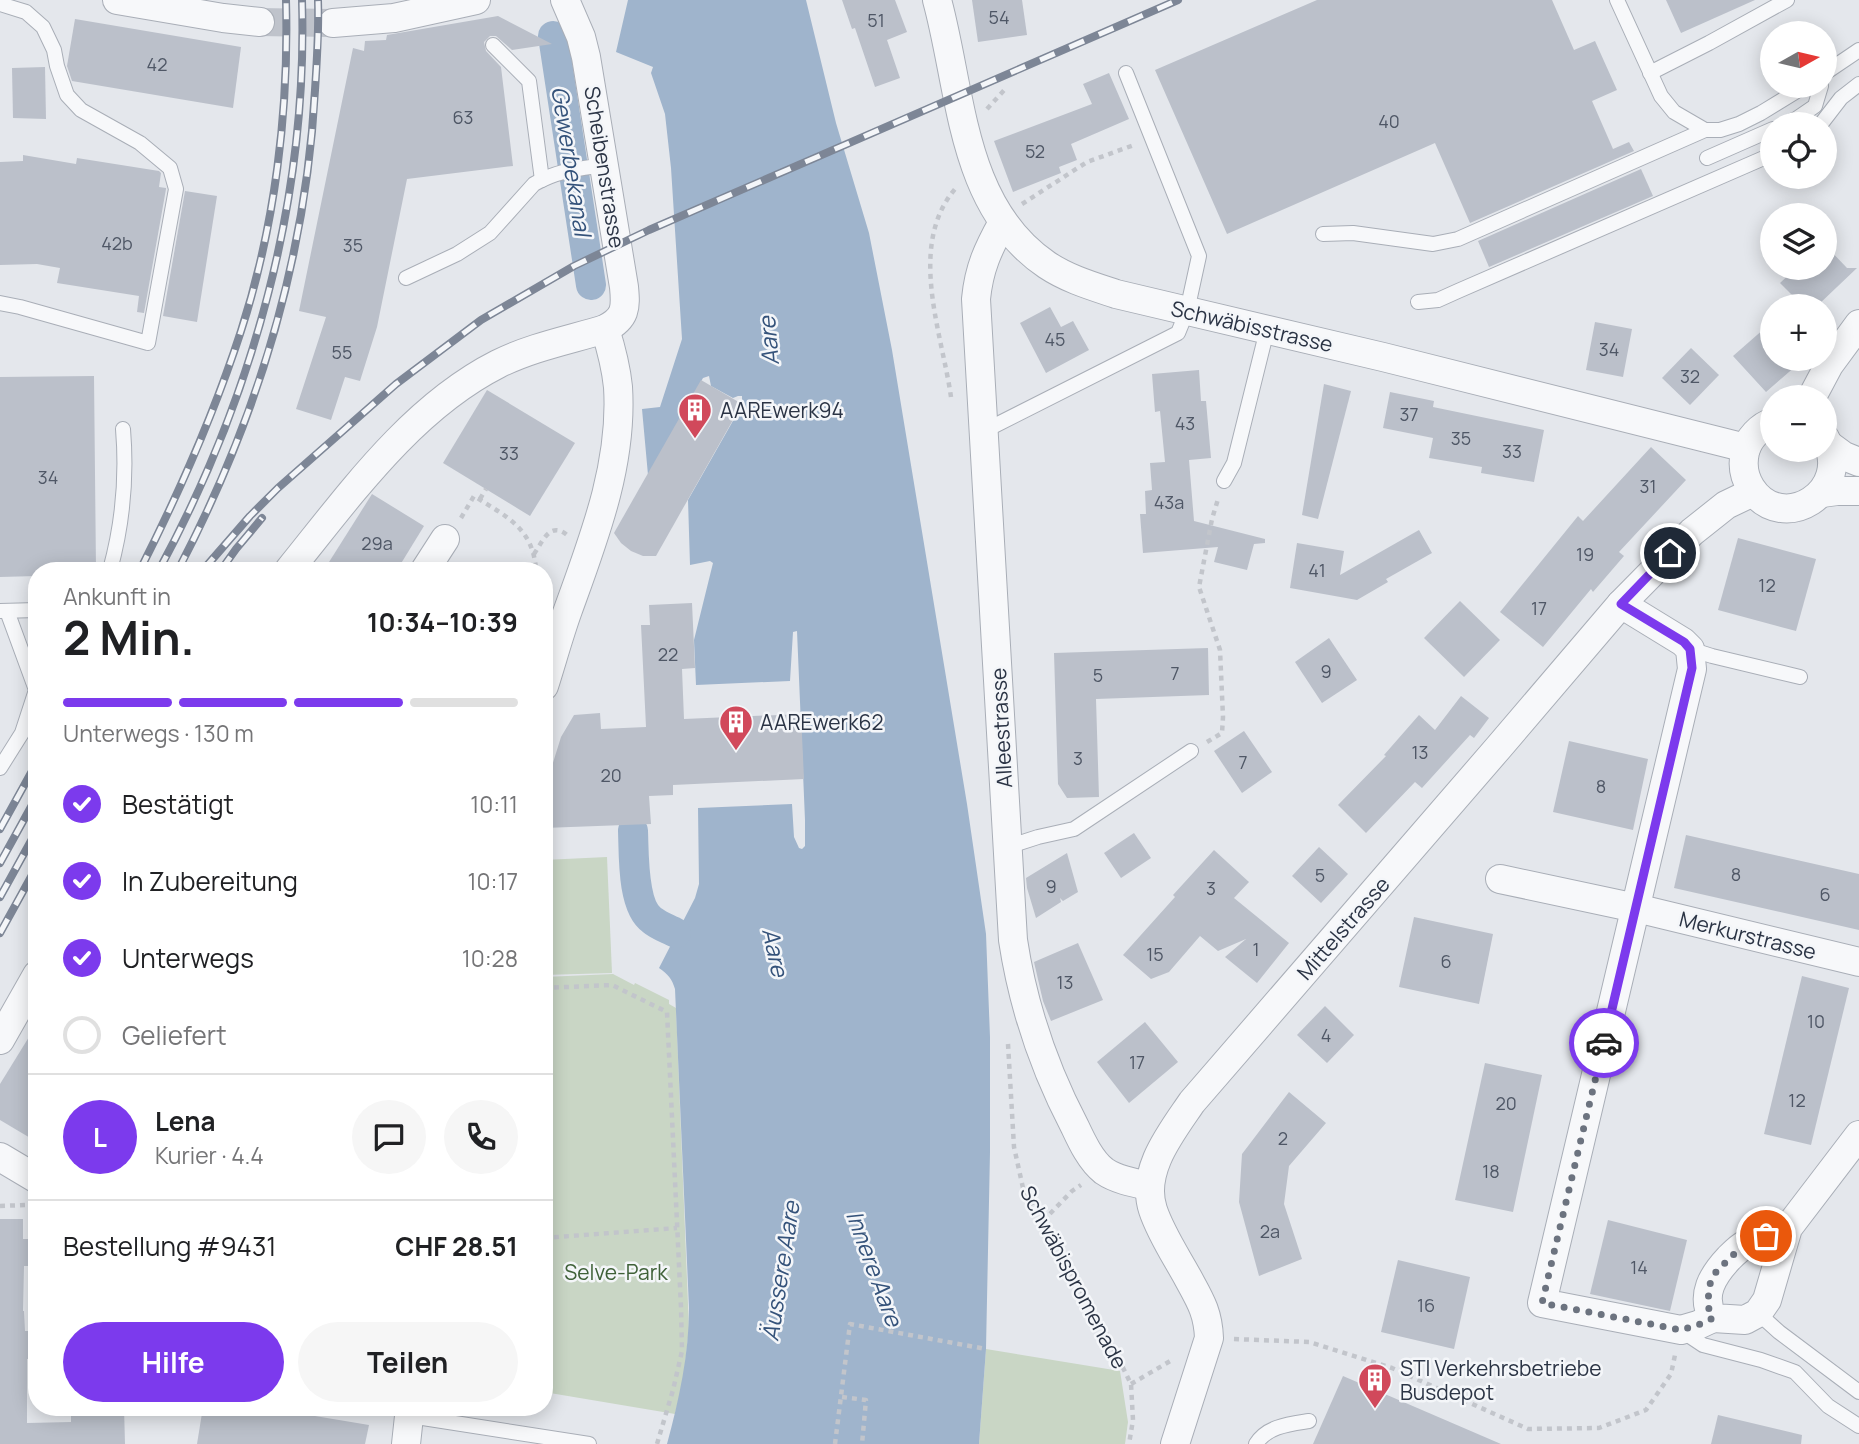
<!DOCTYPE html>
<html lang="de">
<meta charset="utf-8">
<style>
body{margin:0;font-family:Manrope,sans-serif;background:#f6f6f6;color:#202124;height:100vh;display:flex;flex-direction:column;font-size:26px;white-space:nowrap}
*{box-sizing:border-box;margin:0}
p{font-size:23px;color:#757577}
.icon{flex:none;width:38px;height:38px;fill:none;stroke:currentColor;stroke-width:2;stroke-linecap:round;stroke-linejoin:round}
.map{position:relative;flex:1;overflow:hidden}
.details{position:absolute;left:28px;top:562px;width:525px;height:854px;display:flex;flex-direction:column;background:#fff;border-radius:28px;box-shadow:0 4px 18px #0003}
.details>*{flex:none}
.needle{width:46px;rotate:82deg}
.tools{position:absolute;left:1760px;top:21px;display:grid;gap:14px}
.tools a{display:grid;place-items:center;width:77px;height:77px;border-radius:50%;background:#fff;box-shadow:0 4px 18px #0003;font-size:35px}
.pin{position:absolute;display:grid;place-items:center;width:60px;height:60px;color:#fff;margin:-30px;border:4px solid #fff;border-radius:50%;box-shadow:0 2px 7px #0007}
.courier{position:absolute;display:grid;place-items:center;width:70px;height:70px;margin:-35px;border:5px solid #7c3aed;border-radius:50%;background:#fff;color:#222;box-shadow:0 2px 9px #0007}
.summary em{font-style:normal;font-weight:700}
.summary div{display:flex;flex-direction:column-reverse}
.summary{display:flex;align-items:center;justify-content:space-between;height:119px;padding:0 35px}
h1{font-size:46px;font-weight:700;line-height:52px}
.bar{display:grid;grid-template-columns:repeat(4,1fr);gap:10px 7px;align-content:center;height:84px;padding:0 35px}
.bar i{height:9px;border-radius:5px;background:#e0e0e0}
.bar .current{background:#7c3aed}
.bar p{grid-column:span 4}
.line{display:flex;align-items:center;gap:18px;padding:0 35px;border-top:2px solid #e0e0e0}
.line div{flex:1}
.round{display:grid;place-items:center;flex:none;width:74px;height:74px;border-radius:37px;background:#f6f6f6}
ol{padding:0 35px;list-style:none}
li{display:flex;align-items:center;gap:21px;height:77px}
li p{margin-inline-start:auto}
li .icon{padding:7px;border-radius:50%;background:#7c3aed;color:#fff;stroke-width:4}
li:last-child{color:#757577}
li i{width:38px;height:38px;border:4px solid #e0e0e0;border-radius:50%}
.primary-button{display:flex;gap:14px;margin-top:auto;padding:14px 35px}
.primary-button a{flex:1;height:80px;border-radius:42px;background:#7c3aed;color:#fff;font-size:28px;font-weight:700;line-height:80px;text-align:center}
.primary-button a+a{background:#f6f6f6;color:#202124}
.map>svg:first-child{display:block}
.green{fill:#c9d6c5}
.water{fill:#9fb4cc}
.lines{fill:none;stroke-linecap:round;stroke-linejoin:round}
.canal{stroke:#9fb4cc;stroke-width:30}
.building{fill:#bbc0ca}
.street-tunnel{stroke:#bfc3cb;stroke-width:28;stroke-dasharray:28 14;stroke-linecap:butt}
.lane-casing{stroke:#a9aeb7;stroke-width:16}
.street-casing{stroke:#a9aeb7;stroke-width:30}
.path{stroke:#c2c5cb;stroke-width:4.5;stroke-dasharray:5 5;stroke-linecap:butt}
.lane{stroke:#f7f8fa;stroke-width:14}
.street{stroke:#f7f8fa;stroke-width:28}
.rail-casing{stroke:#7d8696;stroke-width:8}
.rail{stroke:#f4f6f9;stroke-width:5;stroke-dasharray:16;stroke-linecap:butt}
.done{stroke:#6c737f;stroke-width:7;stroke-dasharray:0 12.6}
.route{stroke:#7c3aed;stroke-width:9}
.labels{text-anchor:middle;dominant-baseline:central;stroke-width:5;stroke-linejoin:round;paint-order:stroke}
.number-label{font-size:18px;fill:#4f5766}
.street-label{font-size:21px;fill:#2b3445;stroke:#f4f6f9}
.poi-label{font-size:21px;fill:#2b3445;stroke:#f4f6f9;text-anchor:start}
.park-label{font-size:21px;fill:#3f6138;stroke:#f4f6f9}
.water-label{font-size:23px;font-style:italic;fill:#34527a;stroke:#f4f6f9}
</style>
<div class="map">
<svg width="1859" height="1444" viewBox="0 0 1859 1444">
<rect width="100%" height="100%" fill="#e4e7ec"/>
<g class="green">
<polygon points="607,857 612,973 544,975 544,860"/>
<polygon points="613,974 634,985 635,983 669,1000 669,1004 676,1008 689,1329 683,1382 675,1414 544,1392 544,977"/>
<polygon points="986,1349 1120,1371 1128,1422 1125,1444 979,1444"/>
</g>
<path class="water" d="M628,0h178l30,123 33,110 23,117 75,454 19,130 4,103v115l-4,197 -7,95h-312c12,-45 22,-89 22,-136l-14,-319c-3,-10 -7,-15 -16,-21l36,-70 4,-14 -1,-76 94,-4 2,33 5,11 3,1 3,-3v-26l-8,-189 -4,1 -3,49 -94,4 -2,-45 19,-77 -3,-2 -20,4 -2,-65 54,-95v-9h-4l-5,2 -22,-12 -2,-10 -6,2 -55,97 -6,-66 18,-2 22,-68 -11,-171 -6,-54 -14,-41 2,-6 -37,-15z"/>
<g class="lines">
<g class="canal">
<polyline points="553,36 591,285"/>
<path d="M633,831c1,23 -1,75 19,89 7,6 17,9 24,13"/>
</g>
</g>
<g class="building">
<polygon points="842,0 895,0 907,32 887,40 900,78 875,87 855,28 852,29"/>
<polygon points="972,0 1022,0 1027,35 978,42"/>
<polygon points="1317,0 1552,0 1574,50 1595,41 1617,90 1592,101 1613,149 1629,142 1634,151 1470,223 1435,143 1227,234 1155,70"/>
<polygon points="1666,0 1755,0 1681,33"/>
<polygon points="498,16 552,44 512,50 496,36 490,36 484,42 486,51 501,67 513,166 407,179 377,327 360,381 345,377 331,420 296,409 326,317 299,311 353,48 364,51 365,41 386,40 387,35"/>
<polygon points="75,19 241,47 233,108 72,81 67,66"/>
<polygon points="45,67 46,119 13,118 12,68"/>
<polygon points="1109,73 1129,119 1071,144 1077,160 1059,167 1061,173 1013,192 994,141 1092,104 1083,84"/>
<polygon points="23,155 76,164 77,158 159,171 161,173 159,187 166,188 166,189 144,313 137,312 139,296 57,283 60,268 37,264 0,265 0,162 23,161"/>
<polygon points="1641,169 1653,196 1489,267 1478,241"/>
<polygon points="185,191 217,196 197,322 163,316"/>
<polygon points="1825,245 1847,268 1857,268 1817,306 1803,306 1780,283 1796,268 1825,268"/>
<polygon points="1050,307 1061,327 1073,321 1089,350 1046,373 1020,323"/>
<polygon points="1773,321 1773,359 1804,359 1766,392 1733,356"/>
<polygon points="1595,322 1632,329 1623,377 1586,370"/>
<polygon points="1691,348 1719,375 1690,405 1662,378"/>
<polygon points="1199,370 1201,401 1206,401 1211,458 1189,460 1194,521 1265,539 1265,543 1254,544 1247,570 1214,562 1218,547 1143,553 1140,514 1146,514 1145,491 1152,490 1150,463 1165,462 1160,411 1155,412 1152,374"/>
<polygon points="94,376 96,570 37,570 37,576 0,577 0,377"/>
<polygon points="701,380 742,404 656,556 643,556 631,551 621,543 614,533"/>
<polygon points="1324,384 1351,391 1318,519 1302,515"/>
<polygon points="487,390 575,443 530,516 443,463"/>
<polygon points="1390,392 1434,401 1433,407 1544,430 1534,482 1481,473 1482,467 1429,458 1433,438 1383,428"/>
<polygon points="1651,447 1686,480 1619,552 1624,556 1593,592 1591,589 1543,647 1500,612 1578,516 1583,521"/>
<polygon points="372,494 424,526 397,570 324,570"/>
<polygon points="1419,530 1432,553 1386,579 1388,582 1357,600 1290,588 1297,543 1344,551 1340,575"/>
<polygon points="1738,538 1816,559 1796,631 1718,610"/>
<polygon points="1460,601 1500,640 1464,677 1424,638"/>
<polygon points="692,603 695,668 682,669 684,719 801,714 804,779 673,785 673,795 649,796 651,824 544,828 544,813 552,766 561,737 574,715 600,713 601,729 646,727 641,625 650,625 649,605"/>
<polygon points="1329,638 1357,680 1322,703 1295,662"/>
<polygon points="1208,648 1209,695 1096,699 1099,797 1067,798 1058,784 1054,653"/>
<polygon points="1461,696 1489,718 1474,738 1470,735 1422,788 1415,782 1366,833 1338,805 1386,756 1384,755 1419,715 1435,730"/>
<polygon points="1244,731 1272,772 1242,793 1214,751"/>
<polygon points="1569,741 1648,759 1633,830 1553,812"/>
<polygon points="1134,833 1151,858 1121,878 1104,853"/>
<polygon points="1686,835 1859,874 1859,930 1674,888"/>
<polygon points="1319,847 1348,874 1321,903 1292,876"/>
<polygon points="1214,850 1249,882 1234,898 1289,943 1257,983 1225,957 1246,939 1218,951 1200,936 1169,972 1151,979 1123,955 1175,897 1173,895"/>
<polygon points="1067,853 1078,892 1063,901 1060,898 1061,902 1036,918 1027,888 1026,878"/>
<polygon points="1414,917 1493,934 1479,1004 1399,987"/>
<polygon points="1078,943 1103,1000 1051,1021 1043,1001 1034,962"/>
<polygon points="1802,976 1849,988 1811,1145 1764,1134"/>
<polygon points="1325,1006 1354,1035 1327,1063 1297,1035"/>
<polygon points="1145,1022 1178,1062 1129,1103 1097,1062"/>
<polygon points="37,1024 37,1142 0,1120 0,1084"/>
<polygon points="1485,1063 1542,1075 1513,1212 1455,1200"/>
<polygon points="1289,1092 1326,1123 1289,1166 1284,1204 1302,1259 1259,1276 1239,1202 1242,1154"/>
<polygon points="0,1219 23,1219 23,1239 37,1239 37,1266 24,1266 23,1311 24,1311 25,1331 37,1331 37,1358 27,1359 27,1423 71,1422 71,1407 124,1407 125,1444 0,1444"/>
<polygon points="1608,1220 1687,1240 1670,1311 1590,1294"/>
<polygon points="1398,1260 1470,1277 1454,1349 1381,1332"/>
<polygon points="1343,1376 1501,1444 1313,1444"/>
<polygon points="203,1407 261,1407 369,1425 365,1444 197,1444"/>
<polygon points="1718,1415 1802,1435 1801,1444 1711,1444"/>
</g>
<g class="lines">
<polyline class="street-tunnel" points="260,22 333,23"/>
<g class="lane-casing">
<g id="lane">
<polyline points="1617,0 1661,96 1674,112 1705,130 1720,130 1739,124 1761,113 1805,86"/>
<polyline points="0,4 26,12 43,27 54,50 57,66 67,95 81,110 140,143 170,168 176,189 148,343 20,307 0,303"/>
<polyline points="493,45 529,81 542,180"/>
<polyline points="1650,73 1709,43 1787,0"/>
<polyline points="1825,73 1859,50"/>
<polyline points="1785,124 1796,119 1815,106 1821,86"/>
<polyline points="1821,124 1841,98 1859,84"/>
<polyline points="1707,158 1773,129"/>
<polyline points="1323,234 1353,233 1433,244 1458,239 1705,130"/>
<path d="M406,278l51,-24 33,-21 44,-49c24,-14 44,-15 71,-19"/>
<polyline points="1418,302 1438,300 1458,291 1773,154"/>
<polyline points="984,431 1178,333 1187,311 1199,256 1126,73"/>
<polyline points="1224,481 1234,463 1267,330"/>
<path d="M110,570c13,-47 17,-93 13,-141"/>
<polyline points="0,611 37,610"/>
<polyline points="1690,649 1712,656 1800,677"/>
<polyline points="0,768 22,733 36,690 7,611"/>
<polyline points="1007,847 1038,837 1074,829 1191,751"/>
<polyline points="1758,1313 1779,1332 1859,1392"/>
<polyline points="1682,1331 1703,1345 1761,1360 1795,1372 1828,1406 1859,1426"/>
<polyline points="410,1416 589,1444"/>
<path d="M1256,1444c11,-18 34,-20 53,-23"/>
</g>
</g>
<g class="street-casing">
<g id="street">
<polyline points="117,0 223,18 260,22"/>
<path d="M937,0c25,91 23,206 110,265 21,14 45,21 69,29l267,63 363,91"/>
<polyline points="333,23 394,18 476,0"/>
<path d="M1003,222c-15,27 -24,46 -27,77l37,641c10,66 31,128 62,187 7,15 16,34 29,44 13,9 31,12 46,15"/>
<polyline points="1812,397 1829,365 1859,324"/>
<path d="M1773,422c-13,4 -25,17 -28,30 -3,13 -1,25 6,36 31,48 104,3 74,-50"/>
<polyline points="1829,445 1844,456 1859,462"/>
<polyline points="1822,493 1837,491 1859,491"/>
<path d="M289,570c60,-74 122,-162 209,-206 34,-17 71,-24 107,-35 21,-11 21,-21 19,-42l-38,-230 -5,-20 -16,-37"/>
<polyline points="425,570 445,539"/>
<polyline points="1621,604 1683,642 1690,649 1692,669 1542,1303 1681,1330 1698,1325 1713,1318"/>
<path d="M544,686c8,-25 15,-51 24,-76 26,-72 55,-146 50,-223 -2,-20 -7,-39 -13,-58"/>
<polyline points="1500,879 1636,908 1859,962"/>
<polyline points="0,1040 37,975"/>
<polyline points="0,1157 37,1179"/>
<path d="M1788,1228c-14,5 -29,9 -42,16 -6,3 -12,9 -17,14 -16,17 -29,37 -16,60l32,2 13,-7 9,-13 21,-72 71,-93"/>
<polyline points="406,1444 410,1407"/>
<path d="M1175,1444l34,-106c-1,-26 -9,-38 -21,-60 -12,-22 -27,-44 -35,-68 -13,-39 18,-77 39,-108l307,-355 122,-143 71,-72 34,-27 27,-13"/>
</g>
</g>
<g class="path">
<polyline points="987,109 1007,87"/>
<polyline points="1022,204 1087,162 1134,145"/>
<path d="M951,397c-9,-64 -44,-151 4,-208"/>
<polyline points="480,499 486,489"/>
<path d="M461,518l13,-22c33,21 59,32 62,74"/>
<path d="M534,554c9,-13 16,-33 33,-19"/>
<polyline points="1207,742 1222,733 1223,717 1220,650 1199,587 1212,519 1218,499"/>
<polyline points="544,988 612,985 667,1012 681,1307 682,1351 673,1390 657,1444"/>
<polyline points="1008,1044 1014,1147 1023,1188 1106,1333 1131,1384 1133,1420 1129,1444"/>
<polyline points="0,1206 25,1205"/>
<polyline points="1043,1221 1072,1191 1081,1185"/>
<polyline points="544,1238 677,1228"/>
<polyline points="1234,1339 1309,1342 1392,1368 1528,1429 1599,1428 1646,1410 1671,1374 1675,1355"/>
<polyline points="1131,1384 1172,1360"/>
<polyline points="842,1397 866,1400 862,1444"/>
<polyline points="835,1444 850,1324 986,1349"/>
</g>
<use href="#lane" class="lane"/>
<use href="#street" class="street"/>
<g class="rail-casing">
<g id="rail">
<path d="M140,570c39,-77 74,-156 101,-239 34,-105 48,-221 45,-331"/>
<path d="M159,570c94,-174 149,-371 143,-570"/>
<path d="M178,570c78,-149 128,-311 137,-480 2,-30 4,-60 3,-90"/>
<polyline points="203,570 250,516 278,488 396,384 481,320 574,266 649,230 1178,0"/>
<polyline points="221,570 236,549 262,518"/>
<polyline points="0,829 37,762"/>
<polyline points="0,863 37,796"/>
<polyline points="0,897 37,830"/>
<polyline points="0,933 37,866"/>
</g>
</g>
<use href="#rail" class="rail"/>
</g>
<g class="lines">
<polyline class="done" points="1604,1043 1542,1303 1681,1330 1698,1325 1713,1318 1709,1310 1708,1300 1710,1284 1716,1272 1744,1244 1766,1236"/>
<polyline class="route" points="1604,1043 1692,668 1690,649 1684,642 1621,604 1670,553"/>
</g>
<defs>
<g id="building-pin" transform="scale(1.75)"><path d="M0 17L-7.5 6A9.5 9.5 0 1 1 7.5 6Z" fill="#d1495b" stroke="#f4f6f9"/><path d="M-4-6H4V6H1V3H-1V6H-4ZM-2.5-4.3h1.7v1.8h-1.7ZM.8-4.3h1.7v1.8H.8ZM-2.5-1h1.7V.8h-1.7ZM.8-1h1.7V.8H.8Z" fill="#fff"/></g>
</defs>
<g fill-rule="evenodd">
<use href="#building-pin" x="695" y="410"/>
<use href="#building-pin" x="736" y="722"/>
<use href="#building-pin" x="1375" y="1380"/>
</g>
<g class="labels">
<g class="number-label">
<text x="999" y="17">54</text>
<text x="876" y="20">51</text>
<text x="157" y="64">42</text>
<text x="463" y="117">63</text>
<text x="1389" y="121">40</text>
<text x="1035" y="151">52</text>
<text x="117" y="243">42b</text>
<text x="353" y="245">35</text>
<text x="1055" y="339">45</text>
<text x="1609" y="349">34</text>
<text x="342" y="352">55</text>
<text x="1690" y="376">32</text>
<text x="1409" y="414">37</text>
<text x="1185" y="423">43</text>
<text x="1461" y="438">35</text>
<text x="1512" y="451">33</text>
<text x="509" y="453">33</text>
<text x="48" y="477">34</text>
<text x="1648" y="486">31</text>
<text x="1169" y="502">43a</text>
<text x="377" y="543">29a</text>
<text x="1585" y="554">19</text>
<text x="1317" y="570">41</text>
<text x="1767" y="585">12</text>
<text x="1539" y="608">17</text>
<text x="668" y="654">22</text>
<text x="1326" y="671">9</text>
<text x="1175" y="673">7</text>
<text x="1098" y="675">5</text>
<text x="1420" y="752">13</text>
<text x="1078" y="758">3</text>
<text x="1243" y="762">7</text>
<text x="611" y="775">20</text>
<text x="1601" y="786">8</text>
<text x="1736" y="874">8</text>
<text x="1320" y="875">5</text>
<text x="1051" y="886">9</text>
<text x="1211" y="888">3</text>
<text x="1825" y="894">6</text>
<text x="1256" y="949">1</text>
<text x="1155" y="954">15</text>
<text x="1446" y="961">6</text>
<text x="1065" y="982">13</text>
<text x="1816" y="1021">10</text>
<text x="1326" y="1035">4</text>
<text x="1137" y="1062">17</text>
<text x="1797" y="1100">12</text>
<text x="1506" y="1103">20</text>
<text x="1283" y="1138">2</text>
<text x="1491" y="1171">18</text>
<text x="1270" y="1231">2a</text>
<text x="1639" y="1267">14</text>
<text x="1426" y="1305">16</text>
</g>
<g class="street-label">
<text transform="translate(605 167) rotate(81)">Scheibenstrasse</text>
<text transform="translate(1252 326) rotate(13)">Schwäbisstrasse</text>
<text transform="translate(1001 728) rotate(-93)">Alleestrasse</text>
<text transform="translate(1343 928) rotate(-49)">Mittelstrasse</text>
<text transform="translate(1748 935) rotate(14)">Merkurstrasse</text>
<text transform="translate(1074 1277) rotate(62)">Schwäbispromenade</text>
</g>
<g class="poi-label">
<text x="720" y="410">AAREwerk94</text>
<text x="760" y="722">AAREwerk62</text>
<text x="1400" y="1368">STI Verkehrsbetriebe<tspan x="1400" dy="24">Busdepot</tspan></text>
</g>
<g class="park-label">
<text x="616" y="1272">Selve-Park</text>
</g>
<g class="water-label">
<text transform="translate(572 161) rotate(81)">Gewerbekanal</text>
<text transform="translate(768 341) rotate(-95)">Aare</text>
<text transform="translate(776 952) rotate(78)">Aare</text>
<text transform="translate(875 1268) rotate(70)">Innere Aare</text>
<text transform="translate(780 1271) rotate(-81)">Äussere Aare</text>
</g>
</g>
</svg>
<div class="tools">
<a><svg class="needle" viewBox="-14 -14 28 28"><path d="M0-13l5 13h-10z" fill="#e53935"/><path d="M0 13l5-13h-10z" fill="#757577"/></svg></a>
<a><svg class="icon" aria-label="locate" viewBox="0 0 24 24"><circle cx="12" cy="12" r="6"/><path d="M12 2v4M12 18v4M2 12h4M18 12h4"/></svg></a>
<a><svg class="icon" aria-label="layers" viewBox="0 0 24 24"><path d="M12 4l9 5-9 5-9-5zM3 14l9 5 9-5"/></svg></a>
<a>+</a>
<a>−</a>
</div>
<div class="pin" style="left:1766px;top:1236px;background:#ea580c"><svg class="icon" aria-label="bag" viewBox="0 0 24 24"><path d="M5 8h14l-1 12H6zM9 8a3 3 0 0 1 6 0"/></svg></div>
<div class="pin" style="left:1670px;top:553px;background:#1f2937"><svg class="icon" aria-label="home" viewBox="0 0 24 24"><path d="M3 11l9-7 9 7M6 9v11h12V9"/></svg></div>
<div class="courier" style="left:1604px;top:1043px"><svg class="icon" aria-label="car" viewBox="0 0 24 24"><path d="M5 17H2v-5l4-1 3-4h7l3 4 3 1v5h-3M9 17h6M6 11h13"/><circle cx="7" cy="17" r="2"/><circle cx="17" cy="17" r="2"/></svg></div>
<section class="details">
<div class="summary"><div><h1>2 Min.</h1><p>Ankunft in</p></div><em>10:34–10:39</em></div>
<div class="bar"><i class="current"></i><i class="current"></i><i class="current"></i><i></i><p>Unterwegs · 130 m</p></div>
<ol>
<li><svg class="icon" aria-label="check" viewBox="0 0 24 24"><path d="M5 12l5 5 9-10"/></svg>Bestätigt<p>10:11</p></li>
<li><svg class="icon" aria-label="check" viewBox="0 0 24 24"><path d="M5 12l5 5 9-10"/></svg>In Zubereitung<p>10:17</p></li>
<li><svg class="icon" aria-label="check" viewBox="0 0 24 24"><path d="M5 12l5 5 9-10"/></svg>Unterwegs<p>10:28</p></li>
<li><i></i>Geliefert</li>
</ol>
<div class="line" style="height:126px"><b class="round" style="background:#7c3aed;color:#fff">L</b><div><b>Lena</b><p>Kurier · 4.4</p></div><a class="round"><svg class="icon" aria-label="chat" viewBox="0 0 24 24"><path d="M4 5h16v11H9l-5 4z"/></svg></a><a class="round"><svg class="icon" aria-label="phone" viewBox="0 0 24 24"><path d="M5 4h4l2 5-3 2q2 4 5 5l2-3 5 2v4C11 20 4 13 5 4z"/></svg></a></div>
<div class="line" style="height:91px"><div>Bestellung #9431</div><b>CHF 28.51</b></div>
<div class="primary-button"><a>Hilfe</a><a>Teilen</a></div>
</section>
</div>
